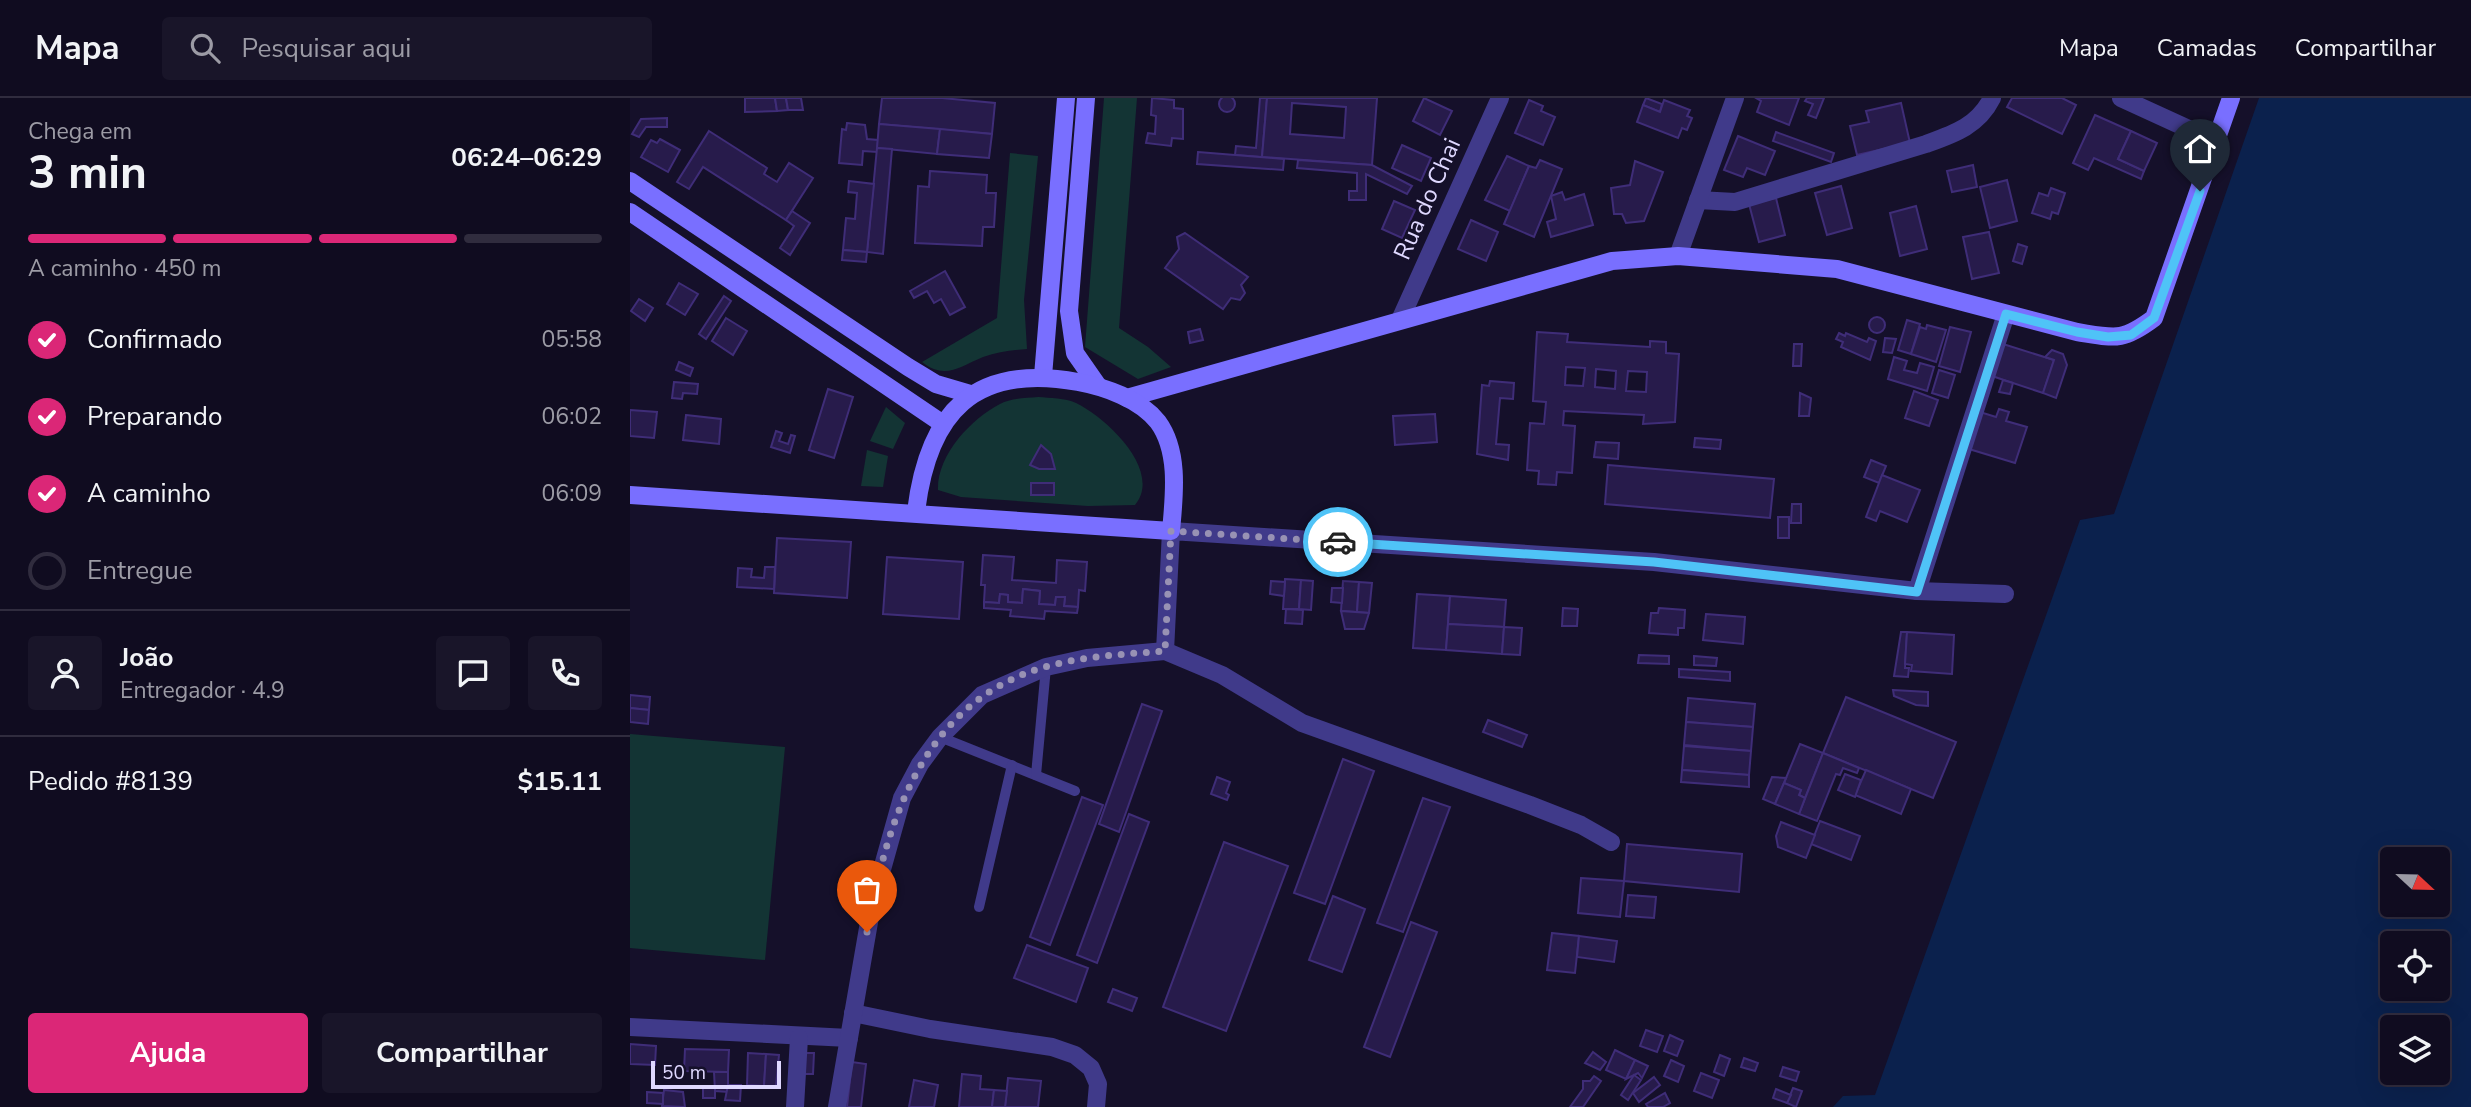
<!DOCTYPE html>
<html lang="pt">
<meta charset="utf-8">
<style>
body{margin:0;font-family:"Nunito Sans",sans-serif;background:#191529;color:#f1f3f6;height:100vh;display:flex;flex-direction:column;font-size:26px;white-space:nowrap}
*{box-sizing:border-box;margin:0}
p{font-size:23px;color:#9c9ba5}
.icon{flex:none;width:38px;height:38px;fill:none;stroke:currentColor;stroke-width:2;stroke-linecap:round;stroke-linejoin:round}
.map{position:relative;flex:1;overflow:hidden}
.drawer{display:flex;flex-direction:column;background:#100c20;width:630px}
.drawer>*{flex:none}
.needle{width:46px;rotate:112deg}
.fabs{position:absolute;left:1750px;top:749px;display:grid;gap:14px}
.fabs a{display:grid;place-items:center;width:70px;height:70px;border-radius:7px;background:#100c20;box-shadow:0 7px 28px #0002,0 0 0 2px #302c3e;font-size:35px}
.scale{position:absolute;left:21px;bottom:18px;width:130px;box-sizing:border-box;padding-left:7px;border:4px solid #dfd8ff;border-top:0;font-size:19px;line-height:24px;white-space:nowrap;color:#dfd8ff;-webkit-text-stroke:5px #15102a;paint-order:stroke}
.pin{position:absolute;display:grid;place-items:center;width:60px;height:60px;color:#fff;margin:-72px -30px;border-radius:50% 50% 50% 0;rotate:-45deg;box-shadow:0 0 7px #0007}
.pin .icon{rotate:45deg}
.courier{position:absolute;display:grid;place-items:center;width:70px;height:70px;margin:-35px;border:5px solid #4fc3f7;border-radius:50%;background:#fff;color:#222;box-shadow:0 2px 9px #0007}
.headline em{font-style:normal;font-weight:700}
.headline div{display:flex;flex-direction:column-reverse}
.headline{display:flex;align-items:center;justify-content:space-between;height:119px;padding:0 28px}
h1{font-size:46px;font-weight:700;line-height:52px}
.bar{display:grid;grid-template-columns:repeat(4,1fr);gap:10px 7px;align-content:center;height:84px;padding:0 28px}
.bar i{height:9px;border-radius:5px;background:#302c3e}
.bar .active{background:#db2777}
.bar p{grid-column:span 4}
.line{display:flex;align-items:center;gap:18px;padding:0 28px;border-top:2px solid #302c3e}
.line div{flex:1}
.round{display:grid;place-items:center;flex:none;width:74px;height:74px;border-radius:7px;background:#191529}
ol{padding:0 28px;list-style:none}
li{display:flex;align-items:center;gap:21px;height:77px}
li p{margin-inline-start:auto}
li .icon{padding:7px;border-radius:50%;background:#db2777;color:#fff;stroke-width:4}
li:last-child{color:#9c9ba5}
li i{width:38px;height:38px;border:4px solid #302c3e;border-radius:50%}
.primary-button{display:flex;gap:14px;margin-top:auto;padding:14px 28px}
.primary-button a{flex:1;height:80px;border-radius:7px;background:#db2777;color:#fff;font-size:28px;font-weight:700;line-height:80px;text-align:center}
.primary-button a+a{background:#191529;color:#f1f3f6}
header{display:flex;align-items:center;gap:42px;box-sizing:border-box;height:98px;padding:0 35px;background:#100c20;border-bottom:2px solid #302c3e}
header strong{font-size:33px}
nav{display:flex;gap:38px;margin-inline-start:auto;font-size:24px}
.search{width:490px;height:63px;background:#191529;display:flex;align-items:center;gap:18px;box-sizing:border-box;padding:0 24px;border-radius:7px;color:#9c9ba5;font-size:26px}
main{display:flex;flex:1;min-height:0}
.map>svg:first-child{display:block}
.green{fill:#133434}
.water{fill:#0b214d;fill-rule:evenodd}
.building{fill:#271b4b;stroke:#3f2d78;stroke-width:2;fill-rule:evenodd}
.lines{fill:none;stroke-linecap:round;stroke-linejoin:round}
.lane{stroke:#403a8a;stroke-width:10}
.street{stroke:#403a8a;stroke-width:18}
.secondary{stroke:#796fff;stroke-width:18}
.done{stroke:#9892b4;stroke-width:7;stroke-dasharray:0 12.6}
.route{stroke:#4fc3f7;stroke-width:9}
.labels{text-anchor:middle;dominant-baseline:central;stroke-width:5;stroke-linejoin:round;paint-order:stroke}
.street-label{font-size:24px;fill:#dfd8ff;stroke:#15102a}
</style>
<header>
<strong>Mapa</strong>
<div class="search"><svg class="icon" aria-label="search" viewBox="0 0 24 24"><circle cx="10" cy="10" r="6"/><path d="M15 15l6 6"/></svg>Pesquisar aqui</div>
<nav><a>Mapa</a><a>Camadas</a><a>Compartilhar</a></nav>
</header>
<main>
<section class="drawer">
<div class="headline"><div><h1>3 min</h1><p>Chega em</p></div><em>06:24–06:29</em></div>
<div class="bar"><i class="active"></i><i class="active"></i><i class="active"></i><i></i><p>A caminho · 450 m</p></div>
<ol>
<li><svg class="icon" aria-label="check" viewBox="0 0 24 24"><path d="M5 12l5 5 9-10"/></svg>Confirmado<p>05:58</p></li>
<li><svg class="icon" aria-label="check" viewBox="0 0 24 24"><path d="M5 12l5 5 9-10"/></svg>Preparando<p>06:02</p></li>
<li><svg class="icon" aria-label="check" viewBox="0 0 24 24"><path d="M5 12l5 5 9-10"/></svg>A caminho<p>06:09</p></li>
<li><i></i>Entregue</li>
</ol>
<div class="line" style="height:126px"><a class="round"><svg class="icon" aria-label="person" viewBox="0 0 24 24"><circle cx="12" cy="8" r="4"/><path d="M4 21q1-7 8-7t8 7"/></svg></a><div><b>João</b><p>Entregador · 4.9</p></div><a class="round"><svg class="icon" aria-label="chat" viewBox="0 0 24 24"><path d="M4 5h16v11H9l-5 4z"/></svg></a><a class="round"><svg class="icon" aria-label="phone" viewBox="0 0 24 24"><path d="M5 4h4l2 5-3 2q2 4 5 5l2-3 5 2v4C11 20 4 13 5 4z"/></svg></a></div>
<div class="line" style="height:91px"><div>Pedido #8139</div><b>$15.11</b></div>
<div class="primary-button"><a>Ajuda</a><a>Compartilhar</a></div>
</section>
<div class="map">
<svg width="1841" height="1009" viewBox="0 0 1841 1009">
<rect width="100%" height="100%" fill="#15102a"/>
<g class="green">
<polygon points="474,0 507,0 489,230 518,249 541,269 508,281 455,249"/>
<path d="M380,55l28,3 -14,144 3,49c-16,1 -29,3 -44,8 -24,10 -38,23 -61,5l75,-44z"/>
<path d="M408,299c12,1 27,1 38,6 31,15 87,68 59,102l-47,1 -127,-9 -23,-7c-1,-35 33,-71 62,-86 11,-6 26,-6 38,-7z"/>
<polygon points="256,309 275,325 263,351 240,343"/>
<polygon points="237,352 258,358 253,389 231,388"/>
<polygon points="0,636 155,649 135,862 0,850"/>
</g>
<path class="water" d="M1629,0h212v1009h-638l10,-11 32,-1 205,-575 34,-6zM1762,761h46v46h-46zM1762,845h46v46h-46zM1762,929h46v46h-46z"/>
<g class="building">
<circle cx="597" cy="6" r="8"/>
<polygon points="115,0 145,0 147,13 115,14"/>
<polygon points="145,0 156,0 158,12 147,13"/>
<polygon points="156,0 171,0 173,12 158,12"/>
<polygon points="252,0 312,0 365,5 362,36 249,26"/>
<polygon points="522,0 544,2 544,10 553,11 553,41 542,40 541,48 516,45 518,35 525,36 526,18 521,17"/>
<polygon points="630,0 637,0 632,59 605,57 606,48 626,50"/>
<path d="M637,0h110l-5,67 -110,-8zM662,5l54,4 -2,31 -54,-4z"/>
<polygon points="794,0 822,13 810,37 783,23"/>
<polygon points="1016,0 1032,6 1030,14 1013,7"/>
<polygon points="1169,0 1159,27 1127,14 1131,3 1126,0"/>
<polygon points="1177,0 1194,0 1186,20 1178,17 1183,6 1175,3"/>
<polygon points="1382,0 1432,0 1446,7 1432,36 1377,9"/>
<polygon points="899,2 913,8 911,13 925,19 913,47 885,35"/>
<polygon points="1034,2 1060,12 1057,18 1062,20 1057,32 1052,30 1048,40 1007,24 1013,7 1030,14"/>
<polygon points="1271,5 1280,45 1227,57 1220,28 1239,24 1236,13"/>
<polygon points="1465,17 1501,33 1488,61 1514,73 1511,81 1464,60 1458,72 1443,65"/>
<polygon points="37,20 37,29 16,29 9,39 2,36 11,21"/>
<polygon points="217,25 235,27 237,41 248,42 247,54 233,53 232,67 209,65 212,31 216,32"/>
<polygon points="249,26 310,31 307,56 247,50"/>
<polygon points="310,31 362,36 359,60 307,56"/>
<polygon points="79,33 137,70 134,76 147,84 159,65 183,80 156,122 73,69 59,91 47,84"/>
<polygon points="1501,33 1527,45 1514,73 1488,61"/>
<polygon points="1146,34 1204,55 1201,64 1143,43"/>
<polygon points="1108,38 1145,53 1135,77 1117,70 1113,79 1094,72"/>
<polygon points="30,41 50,52 38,74 11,59 21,42 27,45"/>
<polygon points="772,47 801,60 791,83 762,70"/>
<polygon points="247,50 262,51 253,156 237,154"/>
<polygon points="568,54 654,61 653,72 567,66"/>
<polygon points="877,58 899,68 880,113 855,102"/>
<polygon points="668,62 742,67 782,88 777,96 736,76 736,102 719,102 719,93 727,93 727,75 667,70"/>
<polygon points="910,62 932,71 904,139 874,126 899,68 906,70"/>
<polygon points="1005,63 1033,74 1014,123 996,125 992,116 984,116 981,90 1000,87"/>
<polygon points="1343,67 1347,89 1322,94 1317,73"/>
<polygon points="300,73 357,77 356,95 366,95 364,129 353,129 352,148 285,145 288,88 299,89"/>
<polygon points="1377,82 1387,123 1360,130 1350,89"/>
<polygon points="219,83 244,86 237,154 213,152 216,120 225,121 227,95 218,94"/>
<polygon points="1211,88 1222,130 1197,137 1185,95"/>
<polygon points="1421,90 1435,95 1428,116 1422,114 1420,121 1402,115 1409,95 1418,98"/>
<polygon points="932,94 935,102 954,96 963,127 921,139 917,124 926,121 921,98"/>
<polygon points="1146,100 1155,137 1129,144 1119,106"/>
<polygon points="764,103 785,112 772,140 752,131"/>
<polygon points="1286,108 1297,151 1270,158 1260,115"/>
<polygon points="162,113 180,125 160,157 150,150 164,128 156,122"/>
<polygon points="841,122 868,134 856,163 828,151"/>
<polygon points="1359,134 1369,175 1342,181 1333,139"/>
<polygon points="555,135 618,179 611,187 615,195 610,202 601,200 593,211 535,170 549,151 547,139"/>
<polygon points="1388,146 1397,149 1392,166 1383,163"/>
<polygon points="213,152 237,154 236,164 212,162"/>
<polygon points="315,173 335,209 320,217 311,201 304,205 297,193 284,200 280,193"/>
<polygon points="49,185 68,196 55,217 37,206"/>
<polygon points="94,198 101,203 76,241 69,236"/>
<polygon points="9,201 23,210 15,223 1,213"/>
<circle cx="1247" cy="227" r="8"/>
<polygon points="96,220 117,233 103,257 82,243"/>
<polygon points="1277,222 1290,226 1281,256 1268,252"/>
<polygon points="1297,227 1316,232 1306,264 1281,256 1290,229 1296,231"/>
<polygon points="1320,229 1341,234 1330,274 1309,268"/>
<polygon points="570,231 573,242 560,245 558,234"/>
<path d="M907,234l31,2 -1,8 83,5v-6l16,1v11l13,1 -4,68 -32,2 1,-9 -80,-4 -1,14 12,1 -3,47 -15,-1 -1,13 -18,-1 1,-13 -12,-1 3,-47 14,1 2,-22 -13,-1zM936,269l19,1 -2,18 -18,-1zM966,271l20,2 -1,18 -20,-2zM998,273l19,1 -1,20 -20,-1z"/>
<polygon points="1209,235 1215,238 1216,235 1237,244 1239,240 1246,243 1240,262 1211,249 1213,244 1206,241"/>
<polygon points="1255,240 1266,241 1262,255 1253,254"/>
<polygon points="1164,246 1172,246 1171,268 1163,268"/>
<polygon points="1373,246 1424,262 1413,295 1362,278"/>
<polygon points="1422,252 1433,256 1437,267 1426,300 1413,295 1424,262 1415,259"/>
<polygon points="1264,259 1277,263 1274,272 1287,275 1290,265 1304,269 1297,293 1258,281"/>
<polygon points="49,264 63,270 60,278 46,272"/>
<polygon points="1309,272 1325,277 1318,300 1302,295"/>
<polygon points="1373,282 1383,285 1380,296 1369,294"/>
<polygon points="860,283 884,285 883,301 870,300 866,346 879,347 878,362 847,356 852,287 859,288"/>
<polygon points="44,284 68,286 67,296 53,295 52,301 42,300"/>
<polygon points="198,291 223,299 204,360 179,352"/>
<polygon points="1284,293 1308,302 1299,328 1275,320"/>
<polygon points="1170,295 1181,300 1179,318 1169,318"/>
<polygon points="1369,311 1379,314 1376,323 1397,329 1385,365 1339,351 1350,314 1366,319"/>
<polygon points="0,312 27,314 24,340 0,338"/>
<polygon points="805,316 807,344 765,347 763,318"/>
<polygon points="56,317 91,321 89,346 53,342"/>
<polygon points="146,333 152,335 149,343 158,346 161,337 165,338 160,355 141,349"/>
<polygon points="1065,340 1091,342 1090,351 1064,349"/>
<polygon points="966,344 989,345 988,361 964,359"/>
<polygon points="411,347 421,356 425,371 409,371 400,367"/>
<polygon points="1241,362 1256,368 1249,385 1234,379"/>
<polygon points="978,367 1144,381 1140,420 975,406"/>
<polygon points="1252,377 1290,392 1277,424 1250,413 1246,423 1236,419"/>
<rect x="401" y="385" width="23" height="12"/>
<polygon points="1162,406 1171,406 1171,425 1161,425"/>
<rect x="1148" y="419" width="11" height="21"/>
<polygon points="147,440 221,444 217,500 144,495"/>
<polygon points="353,457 384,459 382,482 426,485 427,462 457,464 455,493 449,492 448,509 434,508 435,499 426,499 425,507 409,506 410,493 393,491 392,505 378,504 378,497 370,496 369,505 354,504 355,487 351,487"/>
<polygon points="257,459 333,464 329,521 253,516"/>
<polygon points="135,469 145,469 144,491 107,489 108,470 122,471 121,479 134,480"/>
<polygon points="655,481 671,482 669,511 653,511"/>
<polygon points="671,482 683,483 681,512 669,511"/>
<polygon points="641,483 655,484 654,498 640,496"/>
<polygon points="713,483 729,484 727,514 711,513"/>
<polygon points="729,484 742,485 739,515 727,514"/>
<polygon points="702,490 713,490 712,505 701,504"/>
<polygon points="393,491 410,493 409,506 425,507 426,499 435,499 434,508 448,509 447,515 415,513 414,521 380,518 381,512 354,510 354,504 369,505 370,496 378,497 378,504 392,505"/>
<polygon points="787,496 820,498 816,552 783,550"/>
<polygon points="820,498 876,502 874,529 818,526"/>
<polygon points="933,510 948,511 947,528 932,528"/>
<polygon points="1029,510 1055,512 1054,530 1048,530 1048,537 1019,535 1021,515 1028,515"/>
<polygon points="656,511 673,512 672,526 655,525"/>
<polygon points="711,513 739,515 734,531 715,531"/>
<polygon points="1076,516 1115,519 1113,546 1073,542"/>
<polygon points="818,526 874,529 872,556 816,552"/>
<polygon points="874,529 892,530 890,557 872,556"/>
<polygon points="1271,534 1277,534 1275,570 1279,570 1278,579 1264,578"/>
<polygon points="1277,534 1324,537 1322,576 1281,573 1282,567 1275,566"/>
<polygon points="1009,557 1039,558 1039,566 1008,565"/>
<polygon points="1064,558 1087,560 1086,568 1064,567"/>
<polygon points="1049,571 1100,574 1100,583 1049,579"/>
<polygon points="1263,592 1298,594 1298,608 1286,607 1264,598"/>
<polygon points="0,597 20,599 19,612 0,610"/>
<polygon points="1216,599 1326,644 1303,700 1193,655"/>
<polygon points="1058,600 1125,606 1123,629 1056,624"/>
<polygon points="512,606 532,613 489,734 469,726"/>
<polygon points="0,610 19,612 18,626 0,624"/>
<polygon points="858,622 897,637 892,649 853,634"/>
<polygon points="1056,624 1123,629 1121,653 1054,647"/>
<polygon points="1170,646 1193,655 1175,700 1169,697 1171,692 1154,685"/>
<polygon points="1054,648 1121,653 1119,677 1052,672"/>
<polygon points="1193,655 1229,670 1227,675 1213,670 1210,677 1206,676 1187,723 1169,716"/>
<polygon points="713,661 744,673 695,806 664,795"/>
<polygon points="1052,672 1119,677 1119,689 1051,684"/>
<polygon points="1236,672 1281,691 1271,716 1225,697"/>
<polygon points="1215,676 1231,682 1225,699 1208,692"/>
<polygon points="587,679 600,684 596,695 599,697 597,702 581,696"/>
<polygon points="1142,679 1156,680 1145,706 1133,701"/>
<polygon points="1154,685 1171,692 1169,697 1175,700 1169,716 1145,706"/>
<polygon points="452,699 473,707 420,847 400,839"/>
<polygon points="793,700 820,709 773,834 747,825"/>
<polygon points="499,716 519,724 467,865 447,857"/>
<polygon points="1190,723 1230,738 1221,762 1181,746"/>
<polygon points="1151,724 1185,737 1176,760 1148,749 1146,738"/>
<polygon points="594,744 658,768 596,933 533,909"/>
<polygon points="997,746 1112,756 1109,794 994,783"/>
<polygon points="951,780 994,783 990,819 948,815"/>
<polygon points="998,797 1026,799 1024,820 996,818"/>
<polygon points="703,798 735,811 712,874 679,862"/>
<polygon points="781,824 807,834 760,959 734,949"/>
<polygon points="922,835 949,838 945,875 917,872"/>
<polygon points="949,838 987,843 984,864 947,859"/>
<polygon points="397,847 458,870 446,904 384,880"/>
<polygon points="483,891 507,900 502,913 478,904"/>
<polygon points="1016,932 1033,938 1027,954 1010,948"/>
<polygon points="1040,937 1053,943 1047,958 1034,953"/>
<polygon points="0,946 26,948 25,967 0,966"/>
<polygon points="55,951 99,952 98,974 54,973"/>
<polygon points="985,952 1005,962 996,981 976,972"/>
<polygon points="963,954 976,964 970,972 955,965"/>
<polygon points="118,955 136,956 134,988 117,987"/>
<polygon points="175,955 184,955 183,976 174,976"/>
<polygon points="136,956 149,957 146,988 134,988"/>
<polygon points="1090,957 1100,961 1094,978 1084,974"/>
<polygon points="1114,960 1128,965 1125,973 1111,969"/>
<polygon points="1005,962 1018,968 1012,980 1008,975 996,981"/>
<polygon points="1041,962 1054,968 1048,984 1034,978"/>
<polygon points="222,964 236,966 231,1009 217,1009"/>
<polygon points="1153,969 1169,974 1166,983 1150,978"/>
<polygon points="84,974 98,974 98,994 85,993"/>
<polygon points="1071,975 1089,982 1082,1000 1064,993"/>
<polygon points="332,976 351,978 350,991 364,992 362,1009 329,1009"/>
<polygon points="1004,977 1011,982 998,1002 991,997"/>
<polygon points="964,978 971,983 953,1009 940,1009 953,991 953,983 960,983"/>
<polygon points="1024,979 1030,987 1009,1004 1003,995"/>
<polygon points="378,980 411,983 408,1009 375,1009"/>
<polygon points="284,982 308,987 304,1009 279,1009"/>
<polygon points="98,987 111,987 110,1003 95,1002"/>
<polygon points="73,989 85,990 85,1000 73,1000"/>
<polygon points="1163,990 1172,993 1166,1009 1157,1005"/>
<polygon points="1146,991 1161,997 1157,1005 1143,1000"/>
<polygon points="34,992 53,994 55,1009 32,1008"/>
<polygon points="364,992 377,993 375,1009 362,1009"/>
<polygon points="17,994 33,995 33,1006 17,1005"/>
<polygon points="1035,995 1040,1005 1033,1009 1018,1009 1016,1006"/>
</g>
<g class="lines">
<g class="lane">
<polyline points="310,639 445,693"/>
<polyline points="406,677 416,569"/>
<polyline points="349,809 382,667"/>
</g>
<g class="street">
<polyline points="1491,0 1587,44"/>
<path d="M1068,102l37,2 191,-58c28,-10 52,-18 66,-46"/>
<polyline points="1048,158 1105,0"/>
<polyline points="770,222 870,0"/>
<polyline points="1287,493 1376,216"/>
<polyline points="535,553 541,433 1024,464 1287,493 1375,496"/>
<polyline points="223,915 300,931 422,949 445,957 461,970 468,986 466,1009"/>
<polyline points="0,929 219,940"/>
<polyline points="165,1009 169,940"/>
<polyline points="207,1009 242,807 272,700 290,666 310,639 352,597 416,569 457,560 535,553 592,577 672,625 900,707 951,727 981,744"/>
</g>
<g class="secondary">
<polyline points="456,0 439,213 445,255 468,288"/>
<polyline points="0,83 278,269 306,286 340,296"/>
<polyline points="0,114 313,326"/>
<polyline points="413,278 436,0"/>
<path d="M497,300l485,-137 66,-5 159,13 240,63c38,6 45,10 77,-14l77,-220"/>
<path d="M0,397l541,36c3,-34 9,-79 -13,-109 -18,-23 -53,-35 -80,-40 -104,-19 -150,30 -162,130"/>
</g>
</g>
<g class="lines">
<path class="done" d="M237,834c20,-113 57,-232 181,-266 38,-10 78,-12 117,-15l6,-120 167,11"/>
<polyline class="route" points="708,444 1024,464 1287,494 1376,216 1447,234 1478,239 1501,237 1524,220 1570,93"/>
</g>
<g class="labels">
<g class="street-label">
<text transform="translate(797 101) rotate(-66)">Rua do Chai</text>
</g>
</g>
</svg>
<div class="fabs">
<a><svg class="needle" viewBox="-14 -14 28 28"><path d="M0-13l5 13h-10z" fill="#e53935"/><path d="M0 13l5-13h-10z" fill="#9c9ba5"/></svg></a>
<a><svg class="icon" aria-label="locate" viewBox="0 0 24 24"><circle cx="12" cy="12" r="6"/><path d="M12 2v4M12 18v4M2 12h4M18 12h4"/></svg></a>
<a><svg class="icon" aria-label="layers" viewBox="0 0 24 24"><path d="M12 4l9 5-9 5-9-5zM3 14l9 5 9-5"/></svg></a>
</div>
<div class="scale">50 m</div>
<div class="pin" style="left:237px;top:834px;background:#ea580c"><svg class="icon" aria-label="bag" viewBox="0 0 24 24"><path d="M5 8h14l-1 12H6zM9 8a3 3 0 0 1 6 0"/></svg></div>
<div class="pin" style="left:1570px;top:93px;background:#1f2937"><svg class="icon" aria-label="home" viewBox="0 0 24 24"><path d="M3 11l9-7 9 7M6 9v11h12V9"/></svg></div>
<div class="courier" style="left:708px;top:444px"><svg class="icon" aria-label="car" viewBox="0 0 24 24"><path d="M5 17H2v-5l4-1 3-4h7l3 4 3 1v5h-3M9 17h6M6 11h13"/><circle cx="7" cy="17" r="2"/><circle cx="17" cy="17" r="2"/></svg></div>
</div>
</main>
